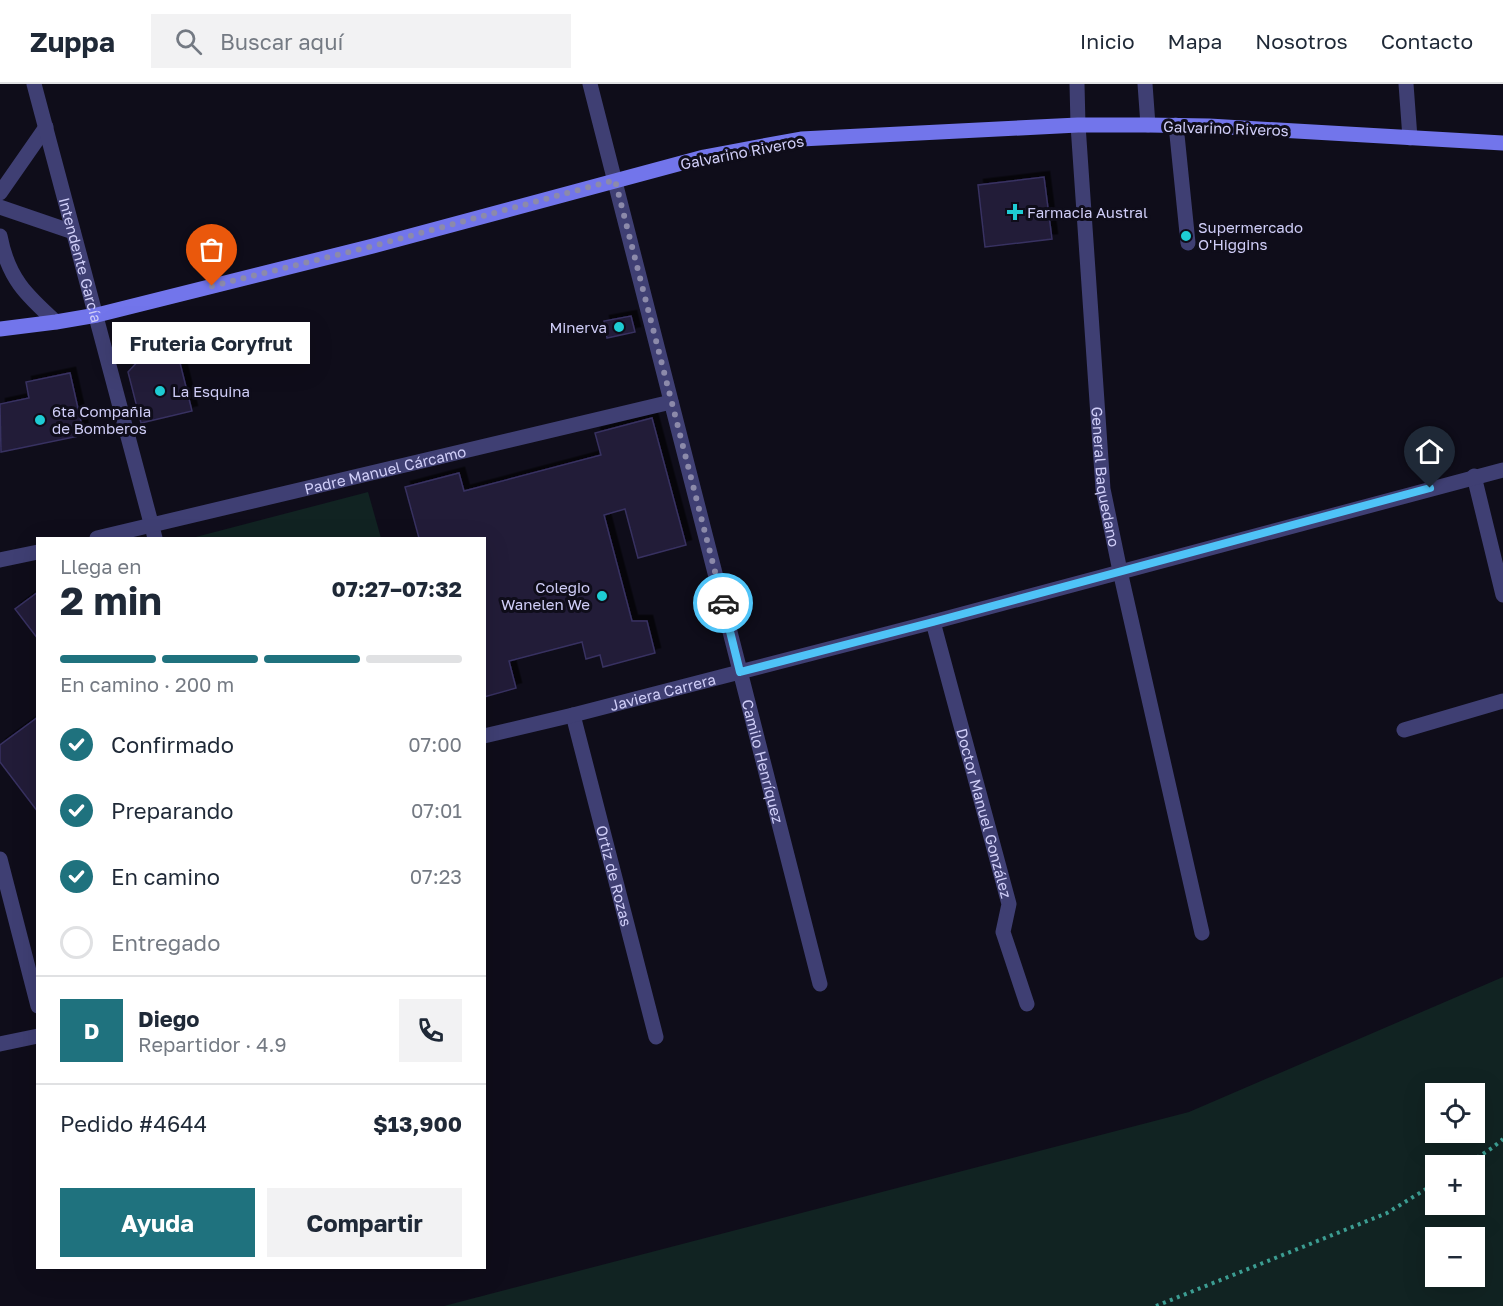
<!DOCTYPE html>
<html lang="es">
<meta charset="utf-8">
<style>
body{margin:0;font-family:"Golos Text",sans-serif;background:#f2f2f3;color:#1f2937;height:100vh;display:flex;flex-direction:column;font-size:22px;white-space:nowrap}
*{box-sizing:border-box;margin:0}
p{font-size:20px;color:#747a83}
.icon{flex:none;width:33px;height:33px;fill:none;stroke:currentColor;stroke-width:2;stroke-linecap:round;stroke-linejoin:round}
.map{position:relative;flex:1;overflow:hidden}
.panel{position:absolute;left:36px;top:453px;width:450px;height:732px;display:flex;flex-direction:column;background:#fff;border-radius:0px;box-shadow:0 6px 24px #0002}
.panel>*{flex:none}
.tools{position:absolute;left:1425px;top:999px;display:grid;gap:12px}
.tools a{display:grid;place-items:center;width:60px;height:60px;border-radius:0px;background:#fff;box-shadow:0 6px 24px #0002;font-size:30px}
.pin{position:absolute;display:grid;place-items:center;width:51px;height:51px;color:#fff;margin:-62px -26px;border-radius:50% 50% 50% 0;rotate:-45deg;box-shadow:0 0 6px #0007}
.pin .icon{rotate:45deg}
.courier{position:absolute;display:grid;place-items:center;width:60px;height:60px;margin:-30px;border:4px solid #4fc3f7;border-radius:50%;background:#fff;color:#222;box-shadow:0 2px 8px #0007}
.bubble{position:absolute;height:42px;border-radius:0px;background:#fff;box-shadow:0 6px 24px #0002;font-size:20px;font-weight:700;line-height:42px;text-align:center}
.headline em{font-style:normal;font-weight:700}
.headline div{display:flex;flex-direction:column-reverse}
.headline{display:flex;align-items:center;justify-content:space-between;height:102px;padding:0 24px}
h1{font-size:39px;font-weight:700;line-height:45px}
.bar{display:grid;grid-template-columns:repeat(4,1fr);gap:9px 6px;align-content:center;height:72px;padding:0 24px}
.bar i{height:8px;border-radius:4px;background:#e0e1e3}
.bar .selected{background:#1f727e}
.bar p{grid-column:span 4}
.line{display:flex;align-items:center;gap:15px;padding:0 24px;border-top:2px solid #e0e1e3}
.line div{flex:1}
.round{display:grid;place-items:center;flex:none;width:63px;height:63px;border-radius:0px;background:#f2f2f3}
ol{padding:0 24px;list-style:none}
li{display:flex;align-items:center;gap:18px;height:66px}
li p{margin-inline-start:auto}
li .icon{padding:6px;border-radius:50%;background:#1f727e;color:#fff;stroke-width:4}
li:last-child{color:#747a83}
li i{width:33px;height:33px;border:3px solid #e0e1e3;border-radius:50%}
.primary-button{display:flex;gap:12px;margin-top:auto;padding:12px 24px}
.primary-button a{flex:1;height:69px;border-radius:0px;background:#1f727e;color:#fff;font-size:24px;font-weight:700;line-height:69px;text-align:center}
.primary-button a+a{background:#f2f2f3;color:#1f2937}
header{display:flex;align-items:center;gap:36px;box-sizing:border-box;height:84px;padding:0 30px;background:#fff;border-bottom:2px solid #e0e1e3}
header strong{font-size:28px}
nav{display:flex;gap:33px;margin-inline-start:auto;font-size:21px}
.search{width:420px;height:54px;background:#f2f2f3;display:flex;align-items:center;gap:15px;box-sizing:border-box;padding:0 21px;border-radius:0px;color:#747a83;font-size:22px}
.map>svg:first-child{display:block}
.green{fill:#112322;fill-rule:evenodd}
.building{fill:#201c39;stroke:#383161;stroke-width:1.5;filter:url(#shadow)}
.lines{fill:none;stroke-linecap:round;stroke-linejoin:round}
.path{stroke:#3c9d92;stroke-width:4;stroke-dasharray:3 4.5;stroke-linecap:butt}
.service{stroke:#3f3f73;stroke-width:15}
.minor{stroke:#3f3f73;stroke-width:15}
.secondary{stroke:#7275eb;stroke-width:15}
.done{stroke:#8c8aaa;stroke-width:6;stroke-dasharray:0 10.8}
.route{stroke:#4fc3f7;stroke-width:8}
.poi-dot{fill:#1eccd4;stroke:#0f0d1a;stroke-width:2}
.labels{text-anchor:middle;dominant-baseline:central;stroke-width:6;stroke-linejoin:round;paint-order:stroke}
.street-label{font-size:15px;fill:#d0cef8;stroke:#0f0d1a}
.poi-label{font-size:15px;fill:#d0cef8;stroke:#0f0d1a;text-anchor:start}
</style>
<header>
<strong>Zuppa</strong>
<div class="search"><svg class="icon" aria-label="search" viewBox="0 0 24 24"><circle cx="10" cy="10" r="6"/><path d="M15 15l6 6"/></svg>Buscar aquí</div>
<nav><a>Inicio</a><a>Mapa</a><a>Nosotros</a><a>Contacto</a></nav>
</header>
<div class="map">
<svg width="1503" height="1222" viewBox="0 0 1503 1222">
<defs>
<filter id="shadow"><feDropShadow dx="5.5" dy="-5.5" stdDeviation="0" flood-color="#0009"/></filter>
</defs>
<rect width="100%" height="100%" fill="#0f0d1a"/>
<g class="green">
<polygon points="368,408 381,454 192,454"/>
<path d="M1503,893v329h-1059l745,-194zM1436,1010h38v38h-38zM1436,1082h38v38h-38zM1436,1154h38v38h-38z"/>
</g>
<g class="building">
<polygon points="1044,93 1052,155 985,163 978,101"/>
<polygon points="631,232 635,248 607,254 604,237"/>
<polygon points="176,263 192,327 141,339 128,288 145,270"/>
<polygon points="70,289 84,351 1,368 0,320 29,314 26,298"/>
<polygon points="652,334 686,461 638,474 625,425 604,431 632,537 647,537 655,569 603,583 600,571 586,575 582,558 509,577 516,604 484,613 484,454 419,454 405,403 459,389 464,407 601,371 595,349"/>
<polygon points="38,508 38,555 15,525"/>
<polygon points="38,633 38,728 0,678 0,661"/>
</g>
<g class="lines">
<g class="path">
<polyline points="1464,1082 1492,1064 1503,1055"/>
<polyline points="1156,1222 1387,1129 1436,1099"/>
</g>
<g class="service">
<polyline points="1145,0 1148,41"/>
<polyline points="1406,0 1410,54"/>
<polyline points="1176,41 1188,159"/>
<polyline points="0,109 46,43"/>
<polyline points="0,123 73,148"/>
<path d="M0,152c8,42 26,59 56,86"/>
</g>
<g class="minor">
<path id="s1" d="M34,0l121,454"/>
<path id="s2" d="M590,0l230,900"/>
<path id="s3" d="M1077,0l1,41 25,364 17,82 82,362"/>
<polyline points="1474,392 1503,511"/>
<path id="s4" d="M97,454l574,-136"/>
<polyline points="0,476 38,468"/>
<path id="s5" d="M933,538l76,282 -6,28 24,72"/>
<path id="s6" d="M573,631l83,322"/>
<polyline points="1404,646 1503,617"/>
<path id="s7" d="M484,652l89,-21 360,-93 570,-152"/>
<polyline points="0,775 38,922"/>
<polyline points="0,960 38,952"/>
</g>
<polyline class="secondary" points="0,245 56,238 97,231 373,162 704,73 801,55 1078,41 1148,41 1209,42 1503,59"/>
</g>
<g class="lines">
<polyline class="done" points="212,202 373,162 615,96 723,519"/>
<polyline class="route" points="723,519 740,588 933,538 1430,404"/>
</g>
<g class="poi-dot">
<path d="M1012 119h6v6h6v6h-6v6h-6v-6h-6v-6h6z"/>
<circle cx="1186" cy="152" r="6"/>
<circle cx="619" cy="243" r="6"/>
<circle cx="160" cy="307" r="6"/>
<circle cx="40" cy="336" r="6"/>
<circle cx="602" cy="512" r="6"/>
</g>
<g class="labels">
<g class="street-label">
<text transform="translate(1226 44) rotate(2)">Galvarino Riveros</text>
<text transform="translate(742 68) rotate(-11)">Galvarino Riveros</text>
<text stroke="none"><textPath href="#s1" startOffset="182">Intendente García</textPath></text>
<text stroke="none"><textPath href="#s4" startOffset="296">Padre Manuel Cárcamo</textPath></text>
<text stroke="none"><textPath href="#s3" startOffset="394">General Baquedano</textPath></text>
<text stroke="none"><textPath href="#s7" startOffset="184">Javiera Carrera</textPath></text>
<text stroke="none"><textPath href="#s2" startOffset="699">Camilo Henríquez</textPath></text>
<text stroke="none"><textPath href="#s5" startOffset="198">Doctor Manuel González</textPath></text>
<text stroke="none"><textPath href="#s6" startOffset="166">Ortiz de Rozas</textPath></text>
</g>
<g class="poi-label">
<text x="1027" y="128">Farmacia Austral</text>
<text x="1198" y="143">Supermercado<tspan x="1198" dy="17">O'Higgins</tspan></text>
<text x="607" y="243" text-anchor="end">Minerva</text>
<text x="172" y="307">La Esquina</text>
<text x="52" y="327">6ta Compañia<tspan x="52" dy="17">de Bomberos</tspan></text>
<text x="590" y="503" text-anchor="end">Colegio<tspan x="590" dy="17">Wanelen We</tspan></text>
</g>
</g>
</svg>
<div class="tools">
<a><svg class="icon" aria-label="locate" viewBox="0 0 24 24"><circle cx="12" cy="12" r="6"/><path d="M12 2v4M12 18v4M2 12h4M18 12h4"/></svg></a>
<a>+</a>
<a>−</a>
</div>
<div class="pin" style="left:212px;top:202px;background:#ea580c"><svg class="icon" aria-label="bag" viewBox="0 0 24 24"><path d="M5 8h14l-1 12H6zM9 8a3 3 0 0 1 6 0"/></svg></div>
<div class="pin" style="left:1430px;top:404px;background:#1f2937"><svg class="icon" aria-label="home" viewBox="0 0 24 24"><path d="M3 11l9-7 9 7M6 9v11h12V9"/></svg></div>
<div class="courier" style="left:723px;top:519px"><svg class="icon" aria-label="car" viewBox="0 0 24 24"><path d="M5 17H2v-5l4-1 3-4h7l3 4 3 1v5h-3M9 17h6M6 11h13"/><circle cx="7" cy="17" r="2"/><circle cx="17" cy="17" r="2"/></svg></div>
<div class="bubble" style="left:112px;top:238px;width:198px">Fruteria Coryfrut</div>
<section class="panel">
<div class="headline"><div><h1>2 min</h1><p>Llega en</p></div><em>07:27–07:32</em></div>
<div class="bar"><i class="selected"></i><i class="selected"></i><i class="selected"></i><i></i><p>En camino · 200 m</p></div>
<ol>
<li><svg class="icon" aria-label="check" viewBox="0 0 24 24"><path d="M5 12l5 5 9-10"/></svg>Confirmado<p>07:00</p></li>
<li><svg class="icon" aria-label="check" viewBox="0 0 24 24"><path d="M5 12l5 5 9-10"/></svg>Preparando<p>07:01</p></li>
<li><svg class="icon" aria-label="check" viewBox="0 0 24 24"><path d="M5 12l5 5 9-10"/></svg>En camino<p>07:23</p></li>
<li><i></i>Entregado</li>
</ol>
<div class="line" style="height:108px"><b class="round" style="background:#1f727e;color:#fff">D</b><div><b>Diego</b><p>Repartidor · 4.9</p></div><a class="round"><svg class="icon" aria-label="phone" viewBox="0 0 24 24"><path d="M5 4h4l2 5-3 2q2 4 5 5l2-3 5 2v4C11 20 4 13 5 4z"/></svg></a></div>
<div class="line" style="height:78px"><div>Pedido #4644</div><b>$13,900</b></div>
<div class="primary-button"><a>Ayuda</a><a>Compartir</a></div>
</section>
</div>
